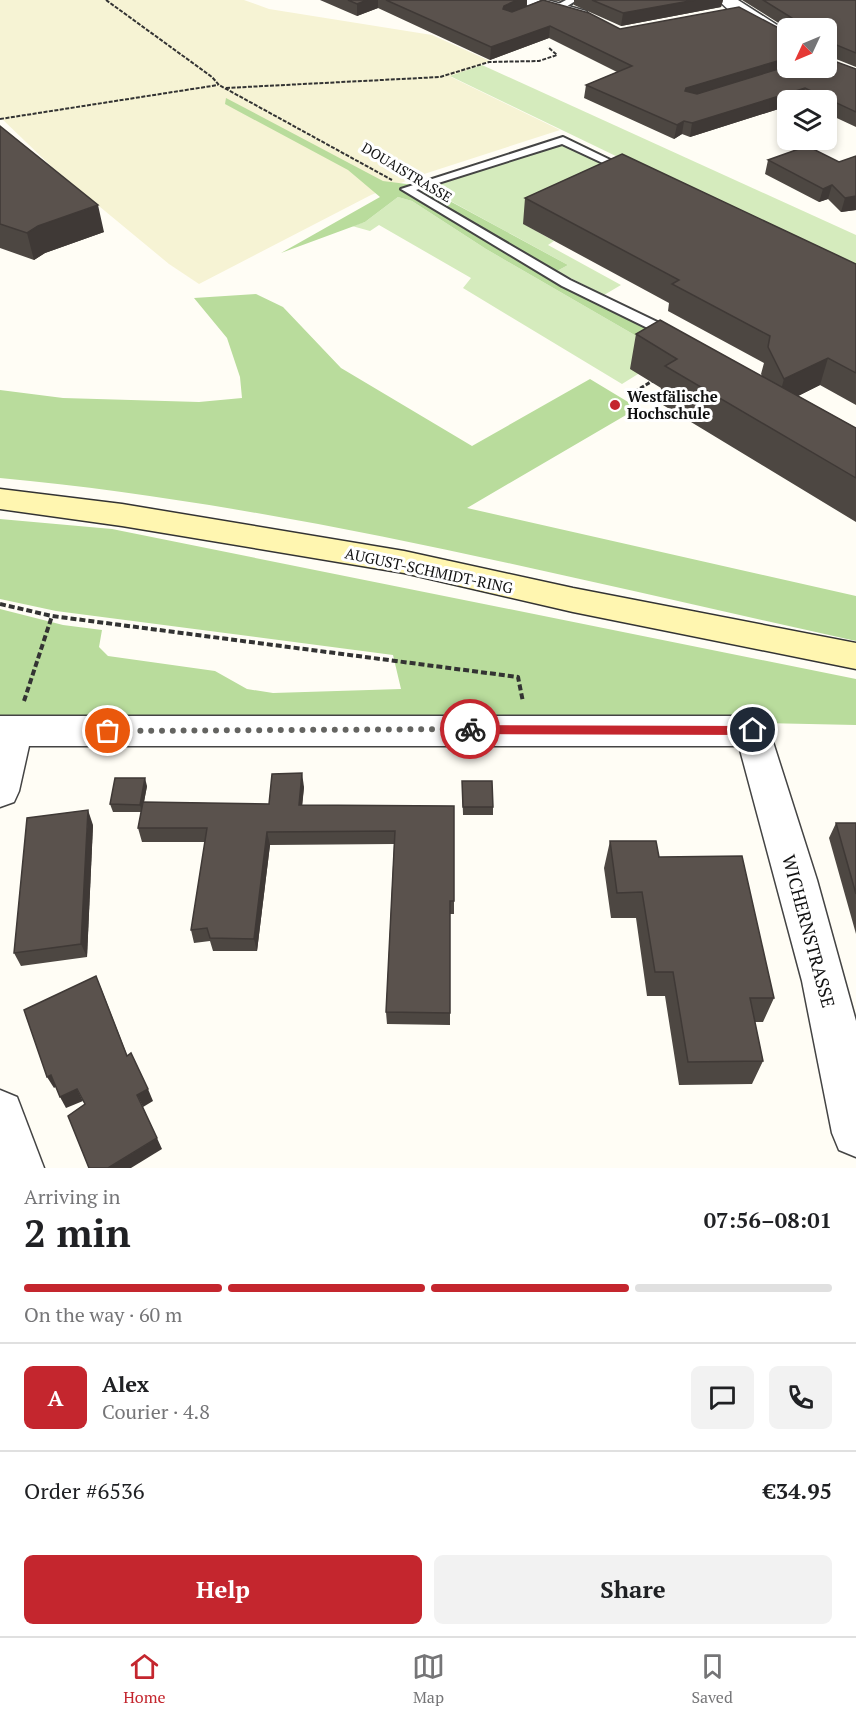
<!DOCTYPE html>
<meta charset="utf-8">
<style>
body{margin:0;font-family:"PT Serif",serif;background:#f2f2f2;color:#202124;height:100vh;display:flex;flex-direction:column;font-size:22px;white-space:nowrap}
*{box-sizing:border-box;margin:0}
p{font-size:20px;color:#757577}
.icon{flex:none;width:33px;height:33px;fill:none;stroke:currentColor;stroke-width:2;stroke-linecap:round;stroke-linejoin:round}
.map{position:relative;height:1168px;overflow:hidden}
.side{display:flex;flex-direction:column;background:#fff;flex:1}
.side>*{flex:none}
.needle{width:39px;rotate:226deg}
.tools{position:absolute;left:777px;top:18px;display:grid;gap:12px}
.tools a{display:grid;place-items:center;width:60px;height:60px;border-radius:9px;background:#fff;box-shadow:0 3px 9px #0003;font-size:30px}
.pin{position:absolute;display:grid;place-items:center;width:51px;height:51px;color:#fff;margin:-26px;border:3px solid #fff;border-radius:50%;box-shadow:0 2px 6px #0007}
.courier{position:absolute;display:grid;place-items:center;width:60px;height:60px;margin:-30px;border:4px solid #c4262e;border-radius:50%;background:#fff;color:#222;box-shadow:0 2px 8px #0007}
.headline em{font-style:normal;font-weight:700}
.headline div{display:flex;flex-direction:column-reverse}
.headline{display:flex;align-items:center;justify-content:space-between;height:102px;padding:0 24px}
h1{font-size:39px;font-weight:700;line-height:45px}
.bar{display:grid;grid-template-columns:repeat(4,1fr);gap:9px 6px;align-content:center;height:72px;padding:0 24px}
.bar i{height:8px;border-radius:4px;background:#e0e0e0}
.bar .selected{background:#c4262e}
.bar p{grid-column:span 4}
.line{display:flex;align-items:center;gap:15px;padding:0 24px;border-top:2px solid #e0e0e0}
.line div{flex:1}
.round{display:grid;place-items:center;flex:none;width:63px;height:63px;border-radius:9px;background:#f2f2f2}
.action{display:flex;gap:12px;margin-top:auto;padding:12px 24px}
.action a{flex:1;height:69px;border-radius:9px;background:#c4262e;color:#fff;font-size:24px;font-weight:700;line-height:69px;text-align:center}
.action a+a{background:#f2f2f2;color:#202124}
.tabs{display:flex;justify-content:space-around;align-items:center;height:84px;border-top:2px solid #e0e0e0;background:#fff;font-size:16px;color:#757577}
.tabs a{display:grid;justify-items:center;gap:3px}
.tabs .selected{color:#c4262e}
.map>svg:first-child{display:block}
.farmland{fill:#f6f3d4}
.green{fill:#d5ebbd}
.forest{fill:#b9dc9c}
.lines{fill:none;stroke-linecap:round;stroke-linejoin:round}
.lane-casing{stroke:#444;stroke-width:4}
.street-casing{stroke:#444;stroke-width:3}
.secondary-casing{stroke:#333;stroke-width:3}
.path-far2{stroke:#333;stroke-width:2;stroke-dasharray:4 1.5;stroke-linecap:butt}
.path-far1{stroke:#333;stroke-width:3;stroke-dasharray:4.5 2;stroke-linecap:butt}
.path{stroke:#333;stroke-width:4;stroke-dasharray:6 3;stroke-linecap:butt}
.lane{fill:#fff;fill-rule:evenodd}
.street{fill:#fff;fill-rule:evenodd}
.secondary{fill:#fff6b0;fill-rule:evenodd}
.wall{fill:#4d4742}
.shaded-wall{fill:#3f3936}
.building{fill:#5a524d;stroke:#3f3936;stroke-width:1.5}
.route{fill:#c4262e}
.done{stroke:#646461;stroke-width:6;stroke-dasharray:0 10.8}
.poi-dot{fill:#c4262e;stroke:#fff;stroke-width:2}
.labels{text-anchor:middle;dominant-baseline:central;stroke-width:6;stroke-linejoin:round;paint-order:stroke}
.far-street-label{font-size:14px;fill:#111;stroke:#fff}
.poi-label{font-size:15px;font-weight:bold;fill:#111;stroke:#fff;text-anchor:start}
.street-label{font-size:15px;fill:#111;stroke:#fff}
.near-street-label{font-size:18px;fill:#111;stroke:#fff}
</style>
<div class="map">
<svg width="856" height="1168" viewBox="0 0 856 1168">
<rect width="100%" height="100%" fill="#fffdf5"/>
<polygon class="farmland" points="0,0 244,0 269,9 432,35 490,61 451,77 560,130 421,175 371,195 199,284 169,264 53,168 0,117"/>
<g class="green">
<polygon points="482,65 856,235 856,272 450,76"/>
<polygon points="553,146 567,146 856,283 524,224 554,241 548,245 621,285 604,295 557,271 568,265 423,186"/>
<polygon points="398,197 412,201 486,249 664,352 638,374 622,384 463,288 471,278 379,225 370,231 352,226 365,222"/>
</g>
<g class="forest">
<polygon points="226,98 383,181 422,186 568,265 548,276 679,344 664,352 486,249 412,201 398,197 365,222 281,253 380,197 348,170 225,104"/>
<path d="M256,294l27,13 58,61 131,78 118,-67 48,29 -171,100 389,88v45c-283,-62 -567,-136 -856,-163v-88l63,8 136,4 43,-4 -2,-21 -13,-39 -33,-40z"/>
<polygon points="0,519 112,529 856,679 856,725 479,717 0,716 0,609 63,625 102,630 99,647 108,656 215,671 247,689 273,693 401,689 393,655 56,611 0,599"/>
</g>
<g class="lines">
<g class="lane-casing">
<g id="lane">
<polygon points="566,0 577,0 561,10 555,10 555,6"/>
<polygon points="563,137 631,170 622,172 562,144 416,190 570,280 676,331 676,337 666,337 562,286 401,189"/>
</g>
</g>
<g class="street-casing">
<g id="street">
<polygon points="519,0 547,0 586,11 589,15 580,20 522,4"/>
<polygon points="718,0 738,0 788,32 788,45 734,15"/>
<polygon points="0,716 753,716 766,720 817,880 856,1021 856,1157 839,1150 832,1133 802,981 739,746 29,746 19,791 14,802 0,807"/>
<polygon points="0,1090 17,1097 44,1168 0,1168"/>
</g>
</g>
<g class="secondary-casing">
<polygon id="secondary" points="0,489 122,504 404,551 573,588 856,643 856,669 573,612 404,573 122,526 0,509"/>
</g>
<g class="path-far2">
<polyline points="106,0 212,77 219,85 392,180"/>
<polyline points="226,88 440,77 489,62 539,61 557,55 548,47"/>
<polyline points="0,119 218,85"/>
</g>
<polyline class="path-far1" points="629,395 654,380"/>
<g class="path">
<polyline points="0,604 52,616 518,677 523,702"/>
<polyline points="24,701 52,616"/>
</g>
<use href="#lane" class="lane"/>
<use href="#street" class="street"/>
<use href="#secondary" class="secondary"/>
</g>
<g class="wall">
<polygon points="320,0 527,0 527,6 541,0 562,0 559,1 543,0 620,29 788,68 856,69 856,127 826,113 826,100 788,100 788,106 690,137 682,134 674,139 584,98 586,85 617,72 549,38 490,60 378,8 357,16"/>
<polygon points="574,0 723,0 721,7 621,26 574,5"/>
<polygon points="742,0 856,0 856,67 826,55 826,28 788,29"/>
<polygon points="0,126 104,232 45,253 34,260 0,248"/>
<polygon points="856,156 856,210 841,212 828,199 819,202 765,174 768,160 839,162"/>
<polygon points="525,198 856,264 856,405 820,385 798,396 856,428 856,522 658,402 661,388 630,369 636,334 762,376 761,374 764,363 668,311 669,303 523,224"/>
<polygon points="462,781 493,807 493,815 463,815"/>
<polygon points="147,786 144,802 269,804 304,787 302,805 454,806 454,914 450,914 450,1025 387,1024 386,1012 394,844 270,845 257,951 213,951 210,941 194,943 191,930 205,842 142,842 138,828 141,812 113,812 110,804"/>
<polygon points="836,823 856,823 856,934 829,838"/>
<polygon points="93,825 87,957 21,966 14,953"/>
<polygon points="610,841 659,857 774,998 763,1022 755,1022 763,1061 752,1084 679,1085 665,996 647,996 636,918 611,918 604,868"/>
</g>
<g class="shaded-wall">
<polygon points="367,0 378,0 378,8 357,16 357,4"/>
<polygon points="517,0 527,0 526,8 502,21 503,9 504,6"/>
<polygon points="695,0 723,0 721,7 621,26 623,13"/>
<polygon points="550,26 549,38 490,60 491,47"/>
<polygon points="788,58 788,68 683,104 686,88"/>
<polygon points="805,88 802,100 788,100 788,106 690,137 692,123"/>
<polygon points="684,121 682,134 674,139 677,125"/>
<polygon points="832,185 828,199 819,202 823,189"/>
<polygon points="856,196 856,210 841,212 845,198"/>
<polygon points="98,205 104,232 45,253 34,260 27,233 38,226"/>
<polygon points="828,358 820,385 776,407 784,379"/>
<polygon points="302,773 304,787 301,818 299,805"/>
<polygon points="145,778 147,786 142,812 140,805"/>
<polygon points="88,810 93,825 87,957 81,944"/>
<polygon points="267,832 270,845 257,951 254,939"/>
<polygon points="96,976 101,988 132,1068 127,1056"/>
<polygon points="51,1075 57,1086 54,1088 47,1077"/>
<polygon points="77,1089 83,1101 66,1108 60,1097"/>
<polygon points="148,1089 153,1101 143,1107 137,1095"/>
<polygon points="157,1138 162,1149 131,1168 108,1168"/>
</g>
<g class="building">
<polygon points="348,0 367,0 357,4"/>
<polygon points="386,0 517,0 504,6 503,9 512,12 543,0 589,13 620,29 739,7 788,33 788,58 686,88 685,91 697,94 788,66 788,68 826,68 826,58 856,69 856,112 805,88 692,123 684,121 677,125 586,85 632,66 550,26 491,47"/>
<polygon points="592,0 695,0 623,13"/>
<polygon points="763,0 856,0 856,53 827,41 826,52 826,28 793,28 792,18"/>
<polygon points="0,126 98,205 38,226 27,233 0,224"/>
<polygon points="807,146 839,162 856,156 856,196 845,198 832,185 823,189 768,160"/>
<polygon points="622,154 856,264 856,373 828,358 784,379 768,347 770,336 672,284 679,280 525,198"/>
<polygon points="660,320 856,428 856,478 665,366 677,359 636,334"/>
<polygon points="302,773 299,805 454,806 454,901 450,901 450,1013 386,1012 395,831 267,832 254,939 210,938 207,928 191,930 207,828 138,828 143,802 269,804 272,774"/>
<polygon points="115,778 145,778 140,805 110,804"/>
<polygon points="462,781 492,781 493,807 463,807"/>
<polygon points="88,810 81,944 14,953 27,818"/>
<polygon points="836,823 856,823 856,894"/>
<polygon points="610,841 656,841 659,857 742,856 774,998 750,998 763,1061 688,1062 673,972 655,972 642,892 617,893"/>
<polygon points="96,976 127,1056 131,1053 148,1089 137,1095 157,1138 108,1168 89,1168 68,1116 85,1104 77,1089 60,1097 51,1075 47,1077 24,1010"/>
</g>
<polygon class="route" points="470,725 753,726 759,730 753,735 470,734 465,729"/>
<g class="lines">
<polyline class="done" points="108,731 470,729"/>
</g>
<circle class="poi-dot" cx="615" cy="405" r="6"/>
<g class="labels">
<g class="far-street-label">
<text transform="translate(407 172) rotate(31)">DOUAISTRASSE</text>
</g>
<g class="poi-label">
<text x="627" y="396">Westfälische<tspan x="627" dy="17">Hochschule</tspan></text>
</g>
<g class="street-label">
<text transform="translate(429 570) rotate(12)">AUGUST-SCHMIDT-RING</text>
</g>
<g class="near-street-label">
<text transform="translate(809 931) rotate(75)">WICHERNSTRASSE</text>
</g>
</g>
</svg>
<div class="tools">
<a><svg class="needle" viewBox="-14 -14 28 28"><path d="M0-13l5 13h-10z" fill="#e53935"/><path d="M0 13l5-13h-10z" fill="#757577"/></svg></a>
<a><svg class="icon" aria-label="layers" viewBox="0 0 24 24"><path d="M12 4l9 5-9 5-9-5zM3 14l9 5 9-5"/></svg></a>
</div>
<div class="pin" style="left:108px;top:731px;background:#ea580c"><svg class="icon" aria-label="bag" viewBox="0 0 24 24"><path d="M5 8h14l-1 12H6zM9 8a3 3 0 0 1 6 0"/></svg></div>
<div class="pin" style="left:753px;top:730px;background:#1f2937"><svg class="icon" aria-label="home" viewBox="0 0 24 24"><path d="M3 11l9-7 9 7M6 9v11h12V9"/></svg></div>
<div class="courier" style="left:470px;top:729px"><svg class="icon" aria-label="bike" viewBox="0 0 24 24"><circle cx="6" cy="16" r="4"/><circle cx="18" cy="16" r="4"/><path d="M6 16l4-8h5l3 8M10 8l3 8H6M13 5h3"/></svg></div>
</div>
<section class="side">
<div class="headline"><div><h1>2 min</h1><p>Arriving in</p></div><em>07:56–08:01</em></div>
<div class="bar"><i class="selected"></i><i class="selected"></i><i class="selected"></i><i></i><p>On the way · 60 m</p></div>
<div class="line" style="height:108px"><b class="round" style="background:#c4262e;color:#fff">A</b><div><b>Alex</b><p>Courier · 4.8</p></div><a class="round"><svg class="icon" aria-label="chat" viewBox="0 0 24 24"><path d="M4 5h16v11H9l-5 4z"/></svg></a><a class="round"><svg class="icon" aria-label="phone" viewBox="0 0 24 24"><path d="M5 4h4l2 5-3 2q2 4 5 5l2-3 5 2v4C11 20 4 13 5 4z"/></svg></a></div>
<div class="line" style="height:78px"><div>Order #6536</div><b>€34.95</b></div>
<div class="action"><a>Help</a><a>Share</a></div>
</section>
<nav class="tabs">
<a class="selected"><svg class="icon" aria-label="home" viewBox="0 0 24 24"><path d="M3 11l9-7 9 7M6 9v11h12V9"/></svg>Home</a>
<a><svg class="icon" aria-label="map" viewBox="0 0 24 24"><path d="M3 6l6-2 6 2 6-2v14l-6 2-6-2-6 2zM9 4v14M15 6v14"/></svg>Map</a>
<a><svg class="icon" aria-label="saved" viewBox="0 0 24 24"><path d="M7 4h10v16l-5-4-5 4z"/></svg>Saved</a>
</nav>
